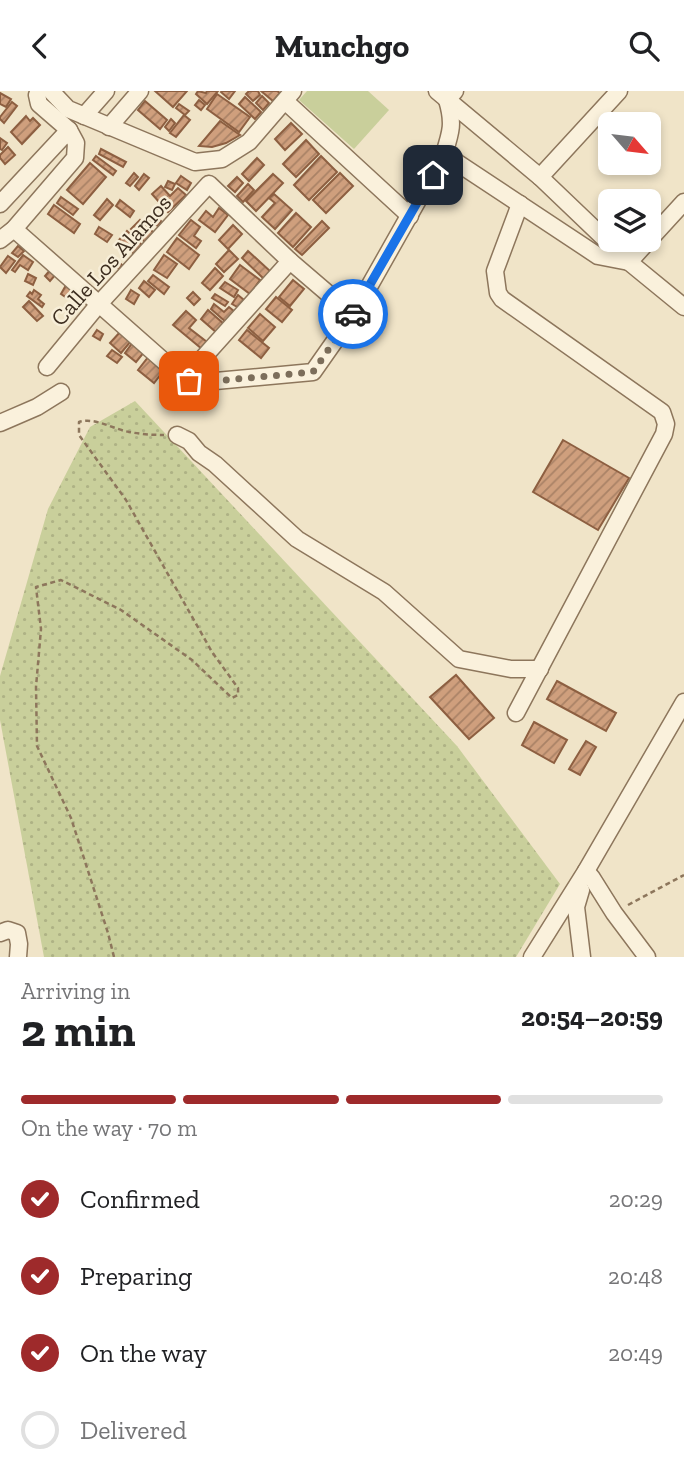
<!DOCTYPE html>
<meta charset="utf-8">
<style>
body{margin:0;font-family:"Zilla Slab",serif;background:#f6f6f6;color:#202124;height:100vh;display:flex;flex-direction:column;font-size:26px;white-space:nowrap}
*{box-sizing:border-box;margin:0}
p{font-size:23px;color:#757577}
.icon{flex:none;width:38px;height:38px;fill:none;stroke:currentColor;stroke-width:2;stroke-linecap:round;stroke-linejoin:round}
.map{position:relative;height:866px;overflow:hidden}
.panel{display:flex;flex-direction:column;background:#fff;flex:1}
.panel>*{flex:none}
.needle{width:46px;rotate:118deg}
.tools{position:absolute;left:598px;top:21px;display:grid;gap:14px}
.tools a{display:grid;place-items:center;width:63px;height:63px;border-radius:10px;background:#fff;box-shadow:0 4px 10px #0003;font-size:35px}
.pin{position:absolute;display:grid;place-items:center;width:60px;height:60px;color:#fff;margin:-30px;border-radius:14px;box-shadow:0 4px 10px #0006}
.courier{position:absolute;display:grid;place-items:center;width:70px;height:70px;margin:-35px;border:5px solid #1a73e8;border-radius:50%;background:#fff;color:#222;box-shadow:0 2px 9px #0007}
.summary em{font-style:normal;font-weight:700}
.summary div{display:flex;flex-direction:column-reverse}
.summary{display:flex;align-items:center;justify-content:space-between;height:119px;padding:0 21px}
h1{font-size:46px;font-weight:700;line-height:52px}
.bar{display:grid;grid-template-columns:repeat(4,1fr);gap:10px 7px;align-content:center;height:84px;padding:0 21px}
.bar i{height:9px;border-radius:5px;background:#e0e0e0}
.bar .on{background:#9e2a2b}
.bar p{grid-column:span 4}
ol{padding:0 21px;list-style:none}
li{display:flex;align-items:center;gap:21px;height:77px}
li p{margin-inline-start:auto}
li .icon{padding:7px;border-radius:50%;background:#9e2a2b;color:#fff;stroke-width:4}
li:last-child{color:#757577}
li i{width:38px;height:38px;border:4px solid #e0e0e0;border-radius:50%}
header{display:flex;justify-content:space-between;align-items:center;height:91px;padding:0 21px;background:#fff;font-size:32px;font-weight:700}
.map>svg:first-child{display:block}
.park{fill:url(#park-dots)}
.pitch{fill:#c9cf9b}
.building{fill:url(#building-hatch);stroke:#8d5f41;stroke-width:2}
.lines{fill:none;stroke-linecap:round;stroke-linejoin:round}
.minor-casing{stroke:#8d765c;stroke-width:19}
.path{stroke:#8d765c;stroke-width:2.5;stroke-dasharray:5 3.5;stroke-linecap:butt}
.minor{stroke:#faf1dc;stroke-width:16}
.done{stroke:#7c6e5b;stroke-width:7;stroke-dasharray:0 12.6}
.route{stroke:#1a73e8;stroke-width:9}
.labels{text-anchor:middle;dominant-baseline:central;stroke-width:5;stroke-linejoin:round;paint-order:stroke}
.street-label{font-size:23px;fill:#3d2e20;stroke:#f7eed8}
</style>
<header><svg class="icon" aria-label="back" viewBox="0 0 24 24"><path d="M15 5l-7 7 7 7"/></svg>Munchgo<svg class="icon" aria-label="search" viewBox="0 0 24 24"><circle cx="10" cy="10" r="6"/><path d="M15 15l6 6"/></svg></header>
<div class="map">
<svg width="684" height="866" viewBox="0 0 684 866">
<defs>
<pattern id="park-dots" width="8" height="8" patternUnits="userSpaceOnUse" patternTransform="scale(1.75)"><rect width="8" height="8" fill="#c9cf9b"/><path d="M2 2h.1M6 6h.1" fill="none" stroke="#aeb285" stroke-width="1.8" stroke-linecap="round"/></pattern>
<pattern id="building-hatch" width="6" height="6" patternUnits="userSpaceOnUse" patternTransform="scale(1.75)"><rect width="6" height="6" fill="#cf9f7d"/><path d="M-1 1l2-2M0 6l6-6M5 7l2-2" fill="none" stroke="#a98266"/></pattern>
</defs>
<rect width="100%" height="100%" fill="#f0e4c8"/>
<polygon class="park" points="135,310 457,655 560,793 516,866 44,866 0,629 0,585 48,418 90,336"/>
<polygon class="pitch" points="307,0 368,0 389,19 354,58 299,9"/>
<g class="building">
<polygon points="155,0 187,0 173,16"/>
<polygon points="198,0 206,2 207,0 218,0 207,13 196,3"/>
<polygon points="222,0 235,0 229,8 221,1"/>
<polygon points="249,0 258,0 260,4 253,10 246,3"/>
<polygon points="261,0 277,0 280,2 273,10"/>
<polygon points="0,2 11,8 6,16 0,13"/>
<polygon points="217,3 250,26 239,41 207,18"/>
<polygon points="262,5 269,12 263,19 256,12"/>
<polygon points="245,6 261,21 255,28 239,13"/>
<polygon points="199,9 205,14 201,19 195,14"/>
<polygon points="145,10 167,29 160,38 138,19"/>
<polygon points="12,11 17,15 4,32 0,28 0,26"/>
<polygon points="179,13 189,20 185,24 176,17"/>
<polygon points="184,24 190,29 176,46 170,42"/>
<polygon points="26,25 30,30 33,27 40,34 22,53 11,41"/>
<polygon points="171,28 175,32 169,40 165,36"/>
<polygon points="220,30 240,44 226,52 212,56 199,55"/>
<polygon points="291,32 302,43 285,59 275,48"/>
<polygon points="0,47 7,52 2,59 0,58"/>
<polygon points="306,49 319,63 296,86 283,73"/>
<polygon points="8,56 15,64 5,73 0,67 0,64"/>
<polygon points="101,58 126,71 123,76 99,63"/>
<polygon points="96,65 116,80 113,84 93,69"/>
<polygon points="321,65 337,81 309,109 294,94"/>
<polygon points="257,67 264,74 249,90 242,83"/>
<polygon points="90,72 106,86 83,113 67,99"/>
<polygon points="134,82 138,86 130,95 126,92"/>
<polygon points="340,82 353,95 326,122 313,109"/>
<polygon points="144,83 149,87 139,99 135,95"/>
<polygon points="273,83 283,92 256,120 246,110"/>
<polygon points="181,85 191,92 187,99 176,92"/>
<polygon points="237,86 243,92 235,101 228,95"/>
<polygon points="168,90 175,93 172,99 165,96"/>
<polygon points="248,93 254,99 243,111 237,105"/>
<polygon points="161,95 170,105 178,97 186,104 168,121 152,103"/>
<polygon points="274,103 292,119 275,138 262,126 275,112 269,107"/>
<polygon points="61,106 78,118 73,124 57,112"/>
<polygon points="107,108 113,114 100,129 94,124"/>
<polygon points="120,109 134,120 130,126 116,115"/>
<polygon points="54,114 80,133 74,142 48,123"/>
<polygon points="219,117 228,124 215,141 199,129 206,120 213,126"/>
<polygon points="296,122 311,136 293,156 278,142"/>
<polygon points="153,125 161,130 158,135 150,130"/>
<polygon points="140,129 154,142 145,151 131,138"/>
<polygon points="191,129 200,136 194,145 201,150 196,157 179,144"/>
<polygon points="322,130 329,137 302,164 295,158"/>
<polygon points="233,134 242,143 228,158 219,149"/>
<polygon points="99,136 112,144 107,151 95,143"/>
<polygon points="127,140 142,154 134,163 119,149"/>
<polygon points="177,147 199,164 189,178 167,161"/>
<polygon points="18,155 24,160 18,166 12,162"/>
<polygon points="229,159 238,168 224,181 216,173"/>
<polygon points="248,160 271,181 264,188 242,167"/>
<polygon points="23,164 33,171 28,179 20,174 15,181 12,179"/>
<polygon points="164,164 177,173 167,187 154,179"/>
<polygon points="8,165 15,170 6,182 0,176"/>
<polygon points="113,167 122,174 119,178 110,170"/>
<polygon points="240,174 260,189 250,203 230,188"/>
<polygon points="215,177 223,185 210,199 202,192"/>
<polygon points="51,178 56,183 50,190 45,185"/>
<polygon points="28,183 36,187 33,194 25,190"/>
<polygon points="153,184 169,196 164,203 148,190"/>
<polygon points="293,189 304,198 290,215 279,206"/>
<polygon points="144,190 155,199 149,206 139,197"/>
<polygon points="225,191 238,199 234,206 220,197"/>
<polygon points="66,194 73,198 67,207 61,203"/>
<polygon points="34,199 41,204 38,208 44,213 42,216 27,205 30,201 32,203"/>
<polygon points="131,199 139,204 134,213 126,208"/>
<polygon points="193,201 200,208 194,214 187,207"/>
<polygon points="215,203 228,211 225,215 212,207"/>
<polygon points="238,204 244,209 239,217 232,213"/>
<polygon points="276,206 292,219 282,231 266,218"/>
<polygon points="29,210 43,225 37,230 23,216"/>
<polygon points="214,213 224,221 229,216 235,221 227,232 211,218"/>
<polygon points="208,219 224,233 217,242 201,228"/>
<polygon points="186,220 196,229 189,237 207,251 202,258 173,234"/>
<polygon points="260,223 275,236 263,250 248,237"/>
<polygon points="97,239 103,243 100,249 93,245"/>
<polygon points="247,239 269,257 261,267 239,249"/>
<polygon points="121,240 131,250 121,262 110,252"/>
<polygon points="133,251 145,260 136,271 125,262"/>
<polygon points="112,259 122,266 117,272 107,265"/>
<polygon points="149,265 165,278 154,292 138,279"/>
<polygon points="563,349 629,387 598,439 533,401"/>
<polygon points="456,584 494,627 469,648 430,606"/>
<polygon points="557,590 616,622 606,640 547,608"/>
<polygon points="534,631 567,649 554,672 522,654"/>
<polygon points="586,650 596,656 580,684 569,678"/>
</g>
<g class="lines">
<g class="minor-casing">
<g id="minor">
<polyline points="51,0 68,18 195,71 222,68 249,51 293,0"/>
<polyline points="437,0 540,86 629,171 684,216"/>
<path d="M455,0l-8,9c7,23 4,32 -3,54l154,102 31,6 55,-60"/>
<polyline points="285,10 410,125"/>
<polyline points="84,25 106,0"/>
<polyline points="109,36 140,0"/>
<polyline points="540,86 619,0"/>
<polyline points="0,113 69,39"/>
<polyline points="14,138 184,288 194,292 313,281 353,224 444,63"/>
<polyline points="0,149 14,138 75,67 76,52 69,39 39,13 37,4 39,0"/>
<polyline points="47,276 98,214 209,93 290,170 353,224"/>
<polyline points="184,288 290,170"/>
<polyline points="0,332 37,316 61,301"/>
<polyline points="177,344 189,350 199,362 215,373 297,448 384,501 459,568 511,578 540,578"/>
<polyline points="516,622 664,343 666,333 662,321 502,208 498,202 495,180 520,113"/>
<polyline points="586,780 592,787 614,822 647,866"/>
<polyline points="581,799 576,816 582,866"/>
<polyline points="0,842 8,839 17,842 19,853 18,866"/>
<polyline points="532,866 586,780 684,611"/>
</g>
</g>
<g class="path">
<polyline points="628,814 684,784"/>
<path d="M114,866l-6,-24 -37,-115 -34,-72 -1,-59 5,-58 -5,-42 25,-7 60,30 71,50 40,38 6,-3v-7l-26,-36 -86,-152 -47,-65v-13c16,-5 34,7 50,10 11,2 23,3 35,3"/>
</g>
<use href="#minor" class="minor"/>
</g>
<g class="lines">
<polyline class="done" points="189,290 194,292 313,281 353,223"/>
<polyline class="route" points="353,223 433,84"/>
</g>
<g class="labels">
<g class="street-label">
<text transform="translate(111 169) rotate(-48)">Calle Los Alamos</text>
</g>
</g>
</svg>
<div class="tools">
<a><svg class="needle" viewBox="-14 -14 28 28"><path d="M0-13l5 13h-10z" fill="#e53935"/><path d="M0 13l5-13h-10z" fill="#757577"/></svg></a>
<a><svg class="icon" aria-label="layers" viewBox="0 0 24 24"><path d="M12 4l9 5-9 5-9-5zM3 14l9 5 9-5"/></svg></a>
</div>
<div class="pin" style="left:189px;top:290px;background:#ea580c"><svg class="icon" aria-label="bag" viewBox="0 0 24 24"><path d="M5 8h14l-1 12H6zM9 8a3 3 0 0 1 6 0"/></svg></div>
<div class="pin" style="left:433px;top:84px;background:#1f2937"><svg class="icon" aria-label="home" viewBox="0 0 24 24"><path d="M3 11l9-7 9 7M6 9v11h12V9"/></svg></div>
<div class="courier" style="left:353px;top:223px"><svg class="icon" aria-label="car" viewBox="0 0 24 24"><path d="M5 17H2v-5l4-1 3-4h7l3 4 3 1v5h-3M9 17h6M6 11h13"/><circle cx="7" cy="17" r="2"/><circle cx="17" cy="17" r="2"/></svg></div>
</div>
<section class="panel">
<div class="summary"><div><h1>2 min</h1><p>Arriving in</p></div><em>20:54–20:59</em></div>
<div class="bar"><i class="on"></i><i class="on"></i><i class="on"></i><i></i><p>On the way · 70 m</p></div>
<ol>
<li><svg class="icon" aria-label="check" viewBox="0 0 24 24"><path d="M5 12l5 5 9-10"/></svg>Confirmed<p>20:29</p></li>
<li><svg class="icon" aria-label="check" viewBox="0 0 24 24"><path d="M5 12l5 5 9-10"/></svg>Preparing<p>20:48</p></li>
<li><svg class="icon" aria-label="check" viewBox="0 0 24 24"><path d="M5 12l5 5 9-10"/></svg>On the way<p>20:49</p></li>
<li><i></i>Delivered</li>
</ol>
</section>
